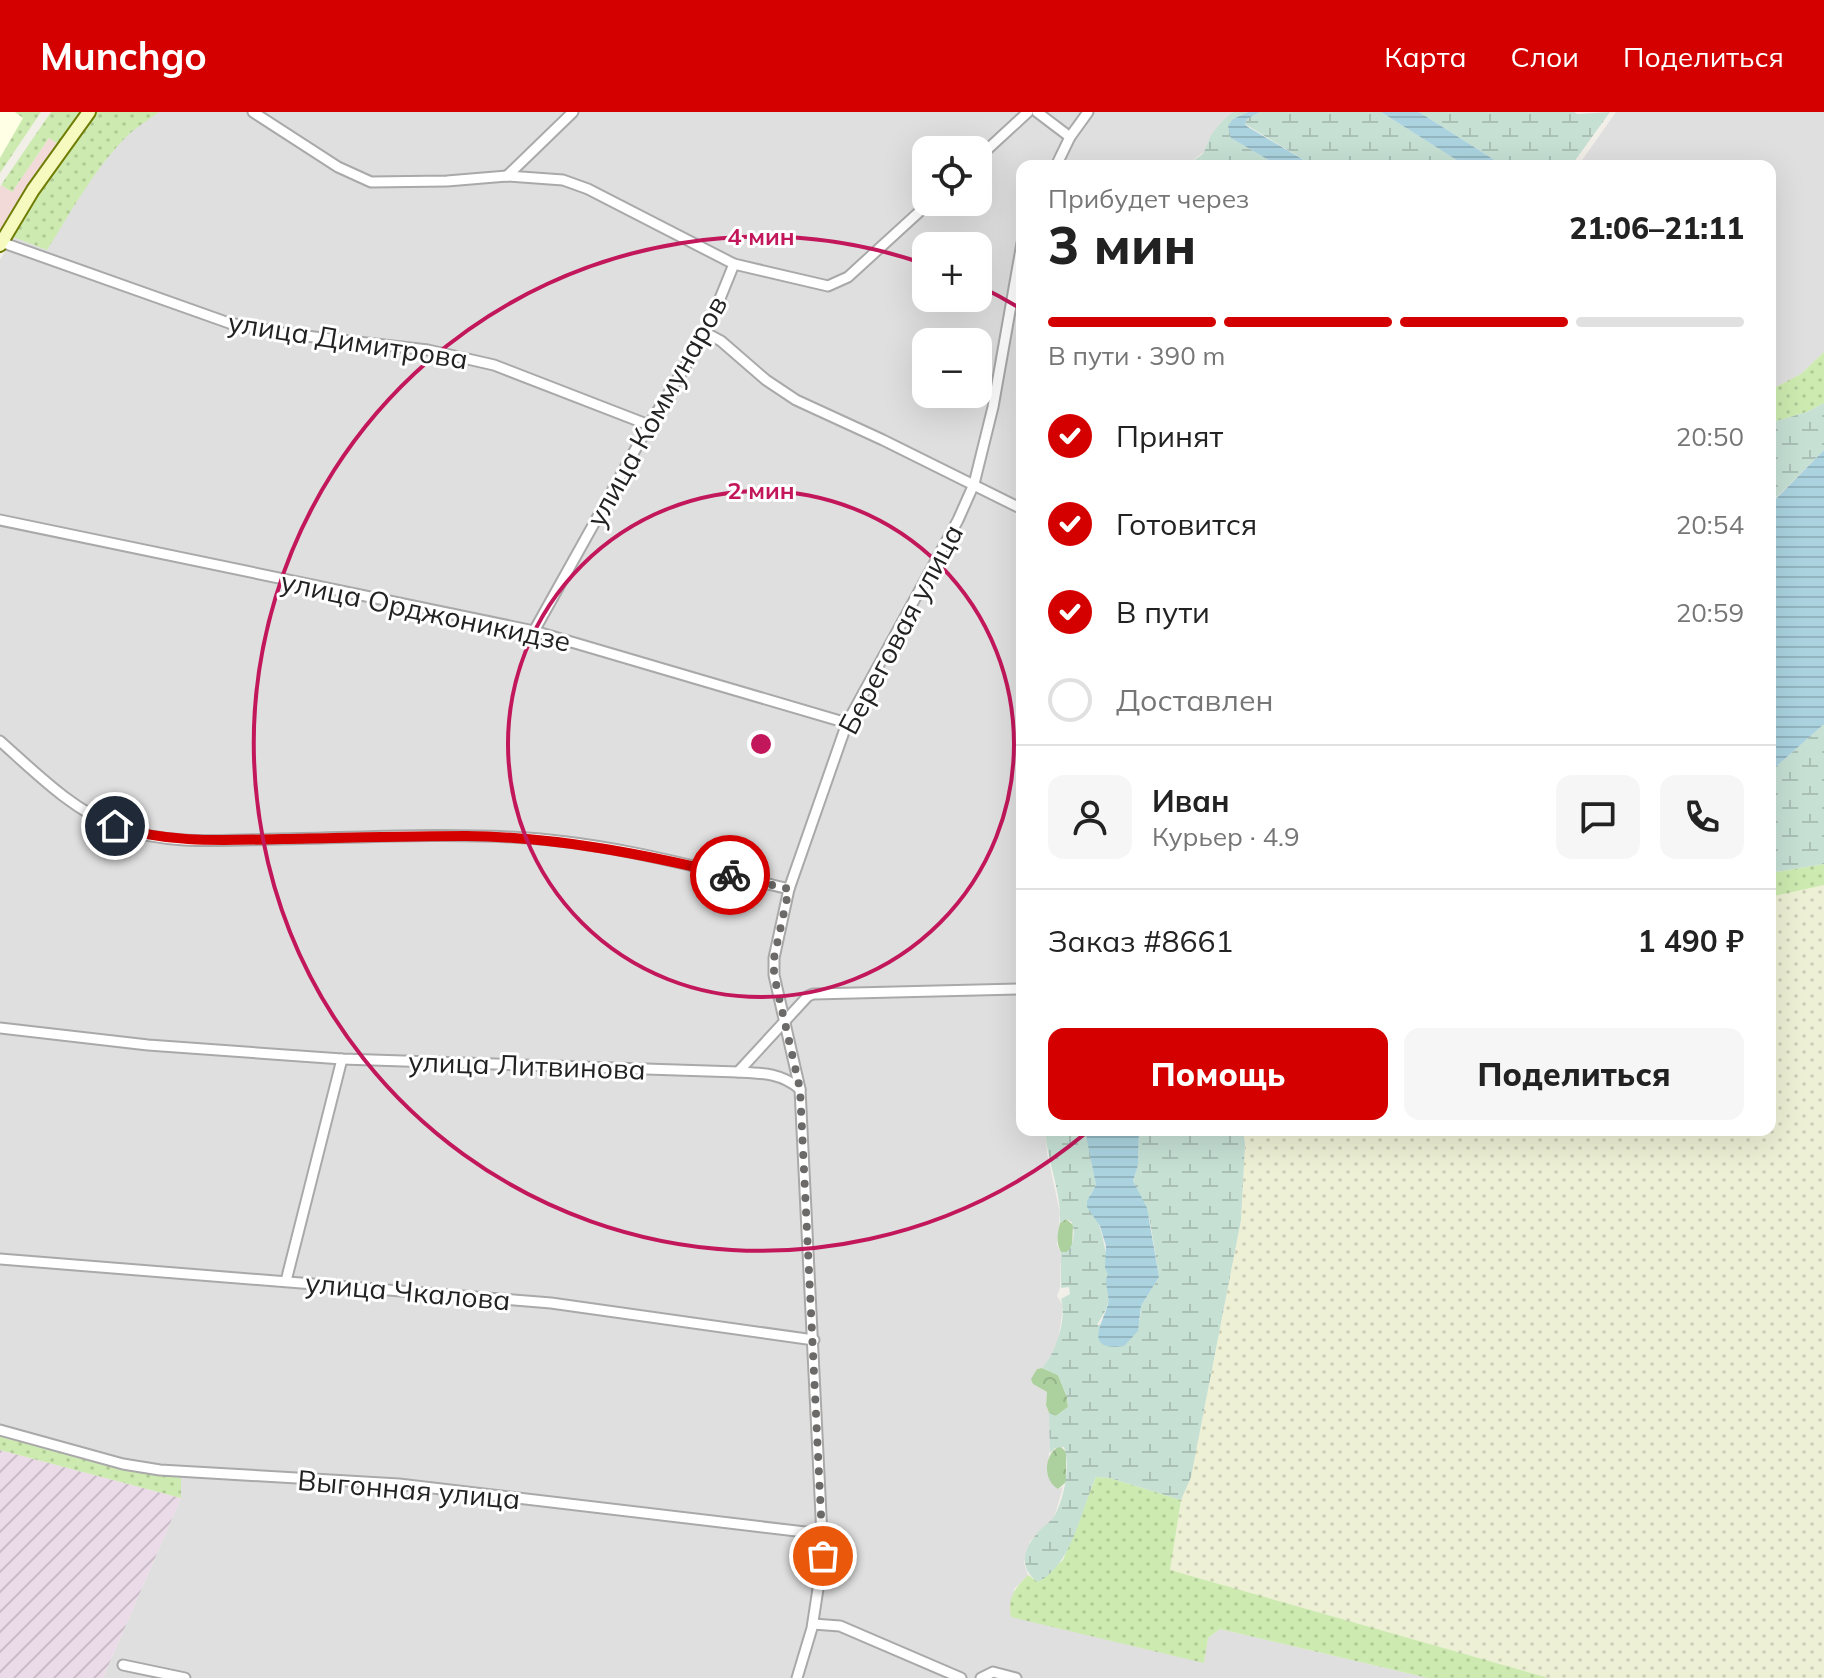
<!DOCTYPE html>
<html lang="ru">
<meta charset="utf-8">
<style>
body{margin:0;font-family:Mulish,sans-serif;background:#f6f6f6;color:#222;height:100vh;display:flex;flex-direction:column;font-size:30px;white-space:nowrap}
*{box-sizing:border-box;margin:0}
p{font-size:26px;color:#767676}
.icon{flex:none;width:44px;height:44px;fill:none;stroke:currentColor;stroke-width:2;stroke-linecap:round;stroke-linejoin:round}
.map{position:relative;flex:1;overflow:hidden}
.details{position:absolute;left:1016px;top:48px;width:760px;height:976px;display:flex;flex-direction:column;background:#fff;border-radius:16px;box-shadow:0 8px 32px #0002}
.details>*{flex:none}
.controls{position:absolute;left:912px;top:24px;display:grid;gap:16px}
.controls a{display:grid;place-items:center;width:80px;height:80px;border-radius:16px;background:#fff;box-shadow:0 8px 32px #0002;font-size:40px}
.pin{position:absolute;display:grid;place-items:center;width:68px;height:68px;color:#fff;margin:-34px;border:4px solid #fff;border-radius:50%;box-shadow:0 2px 8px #0007}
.courier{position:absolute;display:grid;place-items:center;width:80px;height:80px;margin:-40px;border:6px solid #d40000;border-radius:50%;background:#fff;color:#222;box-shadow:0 2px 10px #0007}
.overview em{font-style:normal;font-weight:800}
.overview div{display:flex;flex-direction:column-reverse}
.overview{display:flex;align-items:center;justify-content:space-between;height:136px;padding:0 32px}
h1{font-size:52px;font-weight:800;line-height:60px}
.bar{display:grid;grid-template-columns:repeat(4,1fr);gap:12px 8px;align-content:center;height:96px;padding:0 32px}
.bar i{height:10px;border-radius:6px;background:#e0e0e0}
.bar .on{background:#d40000}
.bar p{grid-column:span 4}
.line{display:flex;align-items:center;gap:20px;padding:0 32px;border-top:2px solid #e0e0e0}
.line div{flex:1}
.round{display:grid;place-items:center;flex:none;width:84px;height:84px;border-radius:16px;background:#f6f6f6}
ol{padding:0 32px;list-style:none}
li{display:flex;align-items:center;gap:24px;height:88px}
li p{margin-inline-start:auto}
li .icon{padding:8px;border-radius:50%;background:#d40000;color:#fff;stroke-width:4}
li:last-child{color:#767676}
li i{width:44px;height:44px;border:4px solid #e0e0e0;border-radius:50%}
.button{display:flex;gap:16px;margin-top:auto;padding:16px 32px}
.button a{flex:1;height:92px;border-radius:16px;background:#d40000;color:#fff;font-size:32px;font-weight:800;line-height:92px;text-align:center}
.button a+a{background:#f6f6f6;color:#222}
header{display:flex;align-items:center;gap:48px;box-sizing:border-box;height:112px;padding:0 40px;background:#d40000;color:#fff}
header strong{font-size:38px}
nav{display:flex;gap:44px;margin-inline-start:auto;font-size:28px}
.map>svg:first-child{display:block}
.residential{fill:#e0dfdf;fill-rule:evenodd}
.commercial{fill:#f2dad9}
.industrial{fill:url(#industrial-furrows)}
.education{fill:#ffffe5}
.farmland{fill:url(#farmland-dots)}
.grass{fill:url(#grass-dots)}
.forest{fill:url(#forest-crowns)}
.wetland{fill:url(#wetland-marsh)}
.water{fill:url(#water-rules)}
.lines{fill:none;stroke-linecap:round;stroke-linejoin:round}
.street-casing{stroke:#a9a9a9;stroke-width:13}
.secondary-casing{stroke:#707d05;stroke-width:16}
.street{stroke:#fff;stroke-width:9}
.secondary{stroke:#f7fabf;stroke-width:12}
.done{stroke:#6b6a68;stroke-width:8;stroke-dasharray:0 14.4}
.route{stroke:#d40000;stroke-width:10}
.ring{fill:none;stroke:#c2185b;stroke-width:4}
.labels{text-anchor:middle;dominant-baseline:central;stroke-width:6;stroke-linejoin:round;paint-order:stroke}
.street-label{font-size:28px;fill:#222;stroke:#fff}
.centre{fill:#c2185b;stroke:#fff;stroke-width:4}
.ring-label{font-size:24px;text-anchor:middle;font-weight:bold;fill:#c2185b;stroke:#fff;stroke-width:6;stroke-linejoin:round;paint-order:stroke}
</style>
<header>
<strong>Munchgo</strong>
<nav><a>Карта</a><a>Слои</a><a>Поделиться</a></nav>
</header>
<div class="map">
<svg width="1824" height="1566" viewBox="0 0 1824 1566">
<defs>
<pattern id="industrial-furrows" width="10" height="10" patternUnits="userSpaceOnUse" patternTransform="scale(2)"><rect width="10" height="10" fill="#ebdbe8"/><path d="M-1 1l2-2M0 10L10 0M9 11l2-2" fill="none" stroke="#c9bcc7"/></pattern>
<pattern id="farmland-dots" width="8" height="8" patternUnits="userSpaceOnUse" patternTransform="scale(2)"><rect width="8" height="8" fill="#eef0d5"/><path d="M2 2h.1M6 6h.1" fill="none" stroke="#ccceb7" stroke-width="1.8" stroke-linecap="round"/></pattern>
<pattern id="grass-dots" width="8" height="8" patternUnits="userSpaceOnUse" patternTransform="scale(2)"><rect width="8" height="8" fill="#cdebb0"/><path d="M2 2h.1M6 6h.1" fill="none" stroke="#b0c997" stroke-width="1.8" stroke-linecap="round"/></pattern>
<pattern id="forest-crowns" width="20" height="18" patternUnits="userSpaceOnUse" patternTransform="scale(2)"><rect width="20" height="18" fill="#add19e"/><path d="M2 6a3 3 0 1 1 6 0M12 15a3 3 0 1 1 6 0" fill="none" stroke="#95b388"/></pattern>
<pattern id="wetland-marsh" width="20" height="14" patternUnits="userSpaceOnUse" patternTransform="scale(2)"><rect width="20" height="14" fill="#c6e0d4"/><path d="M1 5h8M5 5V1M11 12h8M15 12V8" fill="none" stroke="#aac0b6"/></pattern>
<pattern id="water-rules" width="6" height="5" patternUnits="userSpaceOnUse" patternTransform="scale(2)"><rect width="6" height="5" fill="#aad3df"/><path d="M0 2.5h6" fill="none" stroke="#92b5bf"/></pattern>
</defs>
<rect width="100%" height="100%" fill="#f2efe9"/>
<g class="residential">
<path d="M97,0h1137l-23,24 -5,14 -18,14 -166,2v964h23l2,23 13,60 -3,32 4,7 -1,36 -3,8 6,10 -5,36 -11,20 -5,6 -5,1 -4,15 14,8 -1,13 3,8 2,28 -3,20 10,28 5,-2 -9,31 -24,23 -6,22 4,12 -15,15 191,72 4,-24 12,-9 208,49h-1325l78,-180v-19l-60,-9 -121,-34v-1176l42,-72zM926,38h52v52h-52zM926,134h52v52h-52zM926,230h52v52h-52z"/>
<polygon points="1616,0 1824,0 1824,240 1801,262 1770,278 1770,54 1578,54"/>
</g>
<polygon class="commercial" points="49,26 58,32 2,117 0,116 0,75 1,73 12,80"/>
<polygon class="industrial" points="0,1338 181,1386 103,1566 0,1566"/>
<polygon class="education" points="0,0 15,0 24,6 0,46"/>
<polygon class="farmland" points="1824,773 1824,1566 1549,1566 1170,1458 1181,1388 1191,1364 1241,1108 1245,1032 1243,1018 1770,1018 1770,785"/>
<g class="grass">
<polygon points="15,0 41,0 0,61 0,46 23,6"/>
<polygon points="51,0 81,0 58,32 49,26 12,80 1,73"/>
<path d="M97,0h62c-11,8 -24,16 -34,26 -32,33 -54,74 -78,112l-34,-13 29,-49z"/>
<polygon points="1824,240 1824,291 1807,300 1770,311 1770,278 1801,262"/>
<polygon points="1824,752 1824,773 1770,785 1770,761"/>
<polygon points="0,1324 121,1358 181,1366 181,1386 0,1338"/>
<path d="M1096,1365l14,1 71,22 -11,70 379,108h-121l-208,-49 -12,9 -4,25 -193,-46c-4,-19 4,-29 17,-42l10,7 25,-22z"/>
</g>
<g class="forest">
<path d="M1066,1107l7,6 -1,22 -5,5h-6c-5,-9 -4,-18 -1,-29z"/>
<polygon points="1042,1256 1058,1263 1067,1285 1068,1295 1056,1304 1049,1301 1046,1293 1047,1280 1033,1272 1031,1267 1037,1257"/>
<path d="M1060,1334l6,6v30l-8,7c-16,-9 -14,-36 2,-43z"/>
</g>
<g class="wetland">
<path d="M1234,0h14l-15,7 -2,19 48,28h-122c13,-8 25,4 42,-9 8,-6 8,-14 12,-22 6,-8 14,-18 23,-23z"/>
<polygon points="1260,0 1381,0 1466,54 1314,54 1245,12 1247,7"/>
<polygon points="1419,0 1574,0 1578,2 1610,0 1571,54 1504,54"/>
<polygon points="1824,291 1824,338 1770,392 1770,311 1807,300"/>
<polygon points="1824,612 1824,752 1770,761 1770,660"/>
<path d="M1045,1018h40l2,6 9,49 -6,10c11,35 23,71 18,107 -1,8 -7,16 -11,23l43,-5 1,-14 18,-29 -9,-56 -17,-40 5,-17 1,-34h56l4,4 8,-4h36l2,14 -4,76 -50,257 -10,23 -71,-22 -14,-1c-15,33 -24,88 -58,105 -22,-15 -13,-37 3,-53 5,-5 11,-8 14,-14 9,-17 16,-49 9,-68l-9,1 -5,5 -1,-40 7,3 12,-9 -1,-10 -9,-22 -16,-7c14,-15 25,-49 19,-69l9,-5 -1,-7 -8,1v-36h6c7,-7 9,-22 4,-31l-5,-2 -6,4c2,-30 -13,-62 -15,-93z"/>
</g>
<g class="water">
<polygon points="1248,0 1260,0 1247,7 1245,12 1248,15 1314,54 1279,54 1231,26 1228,14 1233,7"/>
<polygon points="1381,0 1419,0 1504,54 1466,54"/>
<polygon points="1824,338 1824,612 1770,660 1770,393"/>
<path d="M1085,1018h54l-1,35 -5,16 14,27 12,69 -18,29 -3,25 -14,15c-43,6 -20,-25 -16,-42 2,-11 -5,-21 0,-30l-3,-6 1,-22 -6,-20 -13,-19v-6l9,-16z"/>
</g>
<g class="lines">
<g class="street-casing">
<g id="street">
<polyline points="253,0 338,55 371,70 447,69 507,64 563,68 588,77 734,152 828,174 848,165 930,90"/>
<polyline points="1037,0 1070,25"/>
<polyline points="978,46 1028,0"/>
<polyline points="1056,54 1070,25 1088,0"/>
<polyline points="507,64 573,0"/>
<polyline points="1,130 229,211 288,222 428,238 494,253 649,313"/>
<polyline points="706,221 721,229 766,268 796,288 883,328 1022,397"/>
<polyline points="0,408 534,519 847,611"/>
<polyline points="534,519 649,313 706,221 734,152"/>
<path d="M0,629c35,31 72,69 117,86 51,19 109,13 162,12 77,-1 154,-6 231,-2 95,4 187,30 279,52"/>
<polyline points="0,916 148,933 342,947 738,960 808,884 813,882 1022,877"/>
<path d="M738,960c24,1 43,1 62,17"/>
<polyline points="0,1147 551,1191 814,1228"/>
<polyline points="286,1169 342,947"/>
<polyline points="0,1318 123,1352 160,1358 399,1372 822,1422"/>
<polyline points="813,1512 840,1514 961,1566"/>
<polyline points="123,1553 185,1566"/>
<polyline points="797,1566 812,1516 823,1444 800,977 774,863 774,846 789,777 847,611 958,408 974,372 993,295 1022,131"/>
<polyline points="981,1566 993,1560 1016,1566"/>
</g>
</g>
<g class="secondary-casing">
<polyline id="secondary" points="0,133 33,78 89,0"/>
</g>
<use href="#street" class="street"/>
<use href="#secondary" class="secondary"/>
</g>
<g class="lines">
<polyline class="done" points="730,763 789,777 774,846 774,863 800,977 823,1444"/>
<path class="route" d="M115,714c54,18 112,14 168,13 61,-1 122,-3 183,-3 90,1 177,18 264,39"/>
</g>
<g class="ring">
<circle cx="761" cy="632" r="253"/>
<path d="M1087 1020A507 507 0 1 1 922 151M979 174A507 507 0 0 1 1018 195"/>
</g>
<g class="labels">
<g class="street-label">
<text transform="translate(348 228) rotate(9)">улица Димитрова</text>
<text transform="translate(656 299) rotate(-61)">улица Коммунаров</text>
<text transform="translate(426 499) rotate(12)">улица Орджоникидзе</text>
<text transform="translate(900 517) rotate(-62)">Береговая улица</text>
<text transform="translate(527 953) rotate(2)">улица Литвинова</text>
<text transform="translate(408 1179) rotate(5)">улица Чкалова</text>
<text transform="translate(409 1377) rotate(5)">Выгонная улица</text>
</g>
</g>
<circle cx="761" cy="632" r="12" class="centre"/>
<g class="ring-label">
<text x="761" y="133">4 мин</text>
<text x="761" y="387">2 мин</text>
</g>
</svg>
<div class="controls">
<a><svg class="icon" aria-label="locate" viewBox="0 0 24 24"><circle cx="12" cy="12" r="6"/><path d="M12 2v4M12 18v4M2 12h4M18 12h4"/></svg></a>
<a>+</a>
<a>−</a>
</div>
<div class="pin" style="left:823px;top:1444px;background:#ea580c"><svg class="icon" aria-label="bag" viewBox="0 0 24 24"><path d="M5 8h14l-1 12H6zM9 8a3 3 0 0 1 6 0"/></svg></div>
<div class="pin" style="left:115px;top:714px;background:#1f2937"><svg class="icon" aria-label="home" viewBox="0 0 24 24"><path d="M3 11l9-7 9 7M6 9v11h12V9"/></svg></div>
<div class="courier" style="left:730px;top:763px"><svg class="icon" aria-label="bike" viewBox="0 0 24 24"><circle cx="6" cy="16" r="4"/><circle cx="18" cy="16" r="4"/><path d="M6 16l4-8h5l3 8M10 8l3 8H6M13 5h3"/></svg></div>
<section class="details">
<div class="overview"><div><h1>3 мин</h1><p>Прибудет через</p></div><em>21:06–21:11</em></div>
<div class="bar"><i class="on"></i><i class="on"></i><i class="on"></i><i></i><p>В пути · 390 m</p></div>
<ol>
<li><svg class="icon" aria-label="check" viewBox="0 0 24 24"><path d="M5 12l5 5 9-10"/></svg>Принят<p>20:50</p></li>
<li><svg class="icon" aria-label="check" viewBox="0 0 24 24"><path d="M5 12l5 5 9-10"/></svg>Готовится<p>20:54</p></li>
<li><svg class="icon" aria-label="check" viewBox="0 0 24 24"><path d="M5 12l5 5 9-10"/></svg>В пути<p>20:59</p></li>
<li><i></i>Доставлен</li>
</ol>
<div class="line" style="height:144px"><a class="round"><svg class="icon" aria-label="person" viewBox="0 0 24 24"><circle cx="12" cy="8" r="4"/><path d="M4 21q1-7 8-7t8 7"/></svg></a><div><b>Иван</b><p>Курьер · 4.9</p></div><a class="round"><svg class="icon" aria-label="chat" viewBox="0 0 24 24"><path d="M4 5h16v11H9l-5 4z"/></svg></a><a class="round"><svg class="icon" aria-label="phone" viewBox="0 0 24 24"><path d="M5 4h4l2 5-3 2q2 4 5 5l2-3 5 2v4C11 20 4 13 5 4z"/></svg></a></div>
<div class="line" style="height:104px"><div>Заказ #8661</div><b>1 490 ₽</b></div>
<div class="button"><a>Помощь</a><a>Поделиться</a></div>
</section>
</div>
